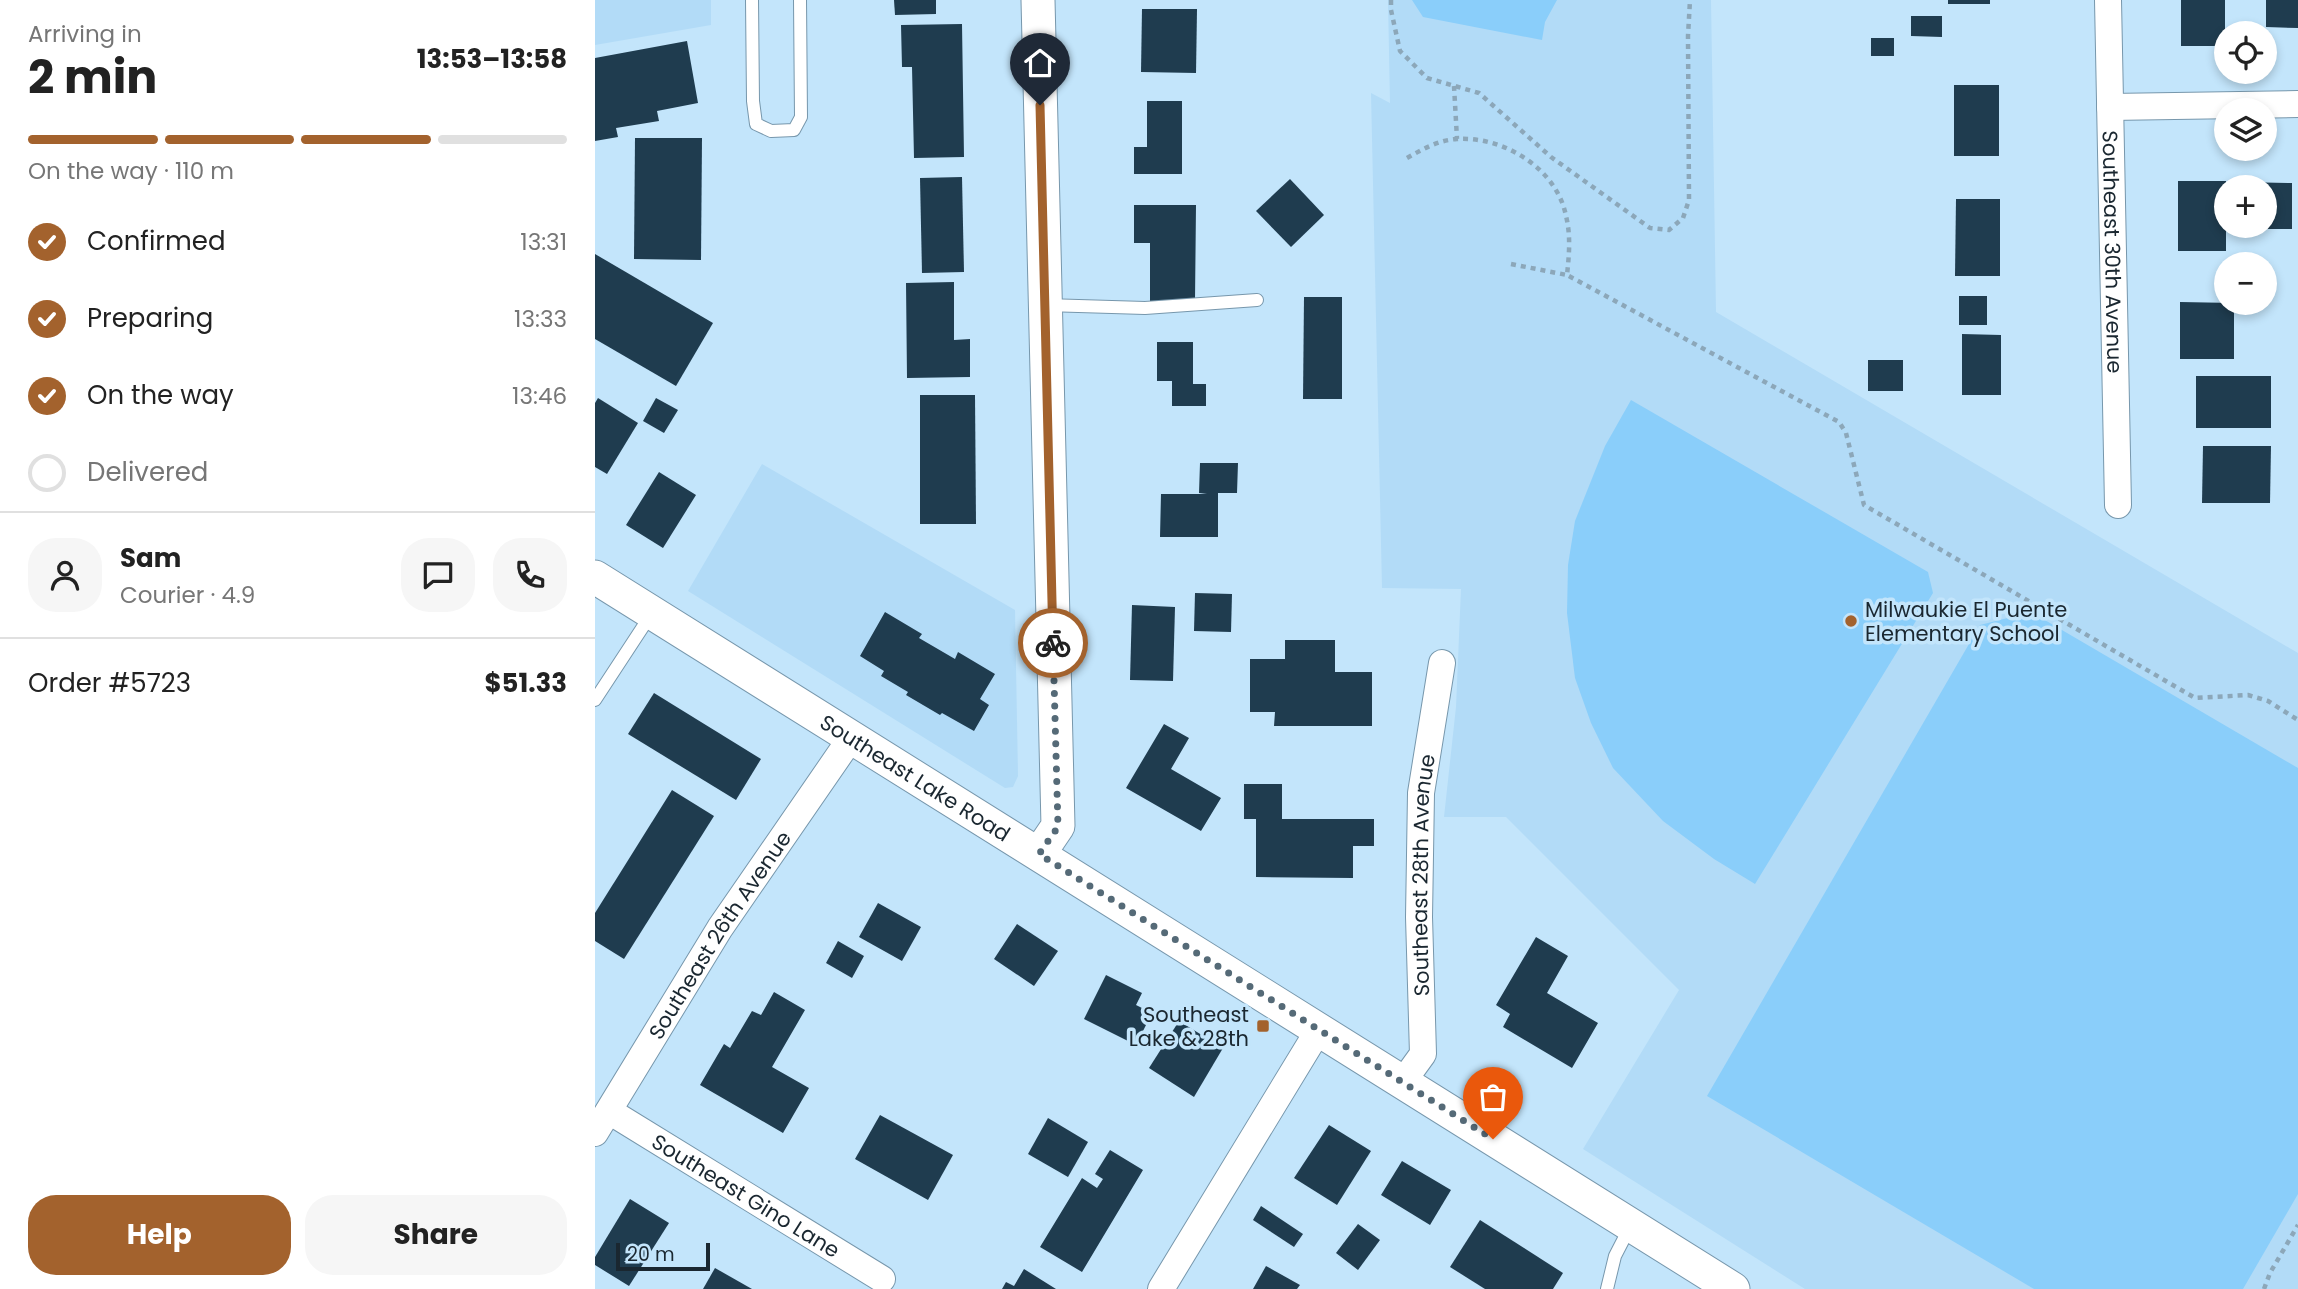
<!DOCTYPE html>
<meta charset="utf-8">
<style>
body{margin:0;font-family:Poppins,sans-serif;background:#f6f6f6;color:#222;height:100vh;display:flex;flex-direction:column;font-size:26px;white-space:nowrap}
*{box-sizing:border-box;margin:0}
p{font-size:23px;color:#767676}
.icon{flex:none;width:38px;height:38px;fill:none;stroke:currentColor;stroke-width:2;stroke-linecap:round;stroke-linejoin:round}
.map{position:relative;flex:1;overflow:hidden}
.sheet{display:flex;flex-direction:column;background:#fff;width:595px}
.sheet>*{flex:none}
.fabs{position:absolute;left:1619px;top:21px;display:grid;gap:14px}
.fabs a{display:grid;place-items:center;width:63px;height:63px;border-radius:50%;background:#fff;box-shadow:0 4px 10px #0003;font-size:35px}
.scale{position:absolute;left:21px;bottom:18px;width:94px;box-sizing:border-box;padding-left:7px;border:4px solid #1a2730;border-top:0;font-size:19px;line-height:24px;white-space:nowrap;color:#1a2730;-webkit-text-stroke:5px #c3e5fb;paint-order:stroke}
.pin{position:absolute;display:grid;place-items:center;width:60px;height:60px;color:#fff;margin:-72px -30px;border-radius:50% 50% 50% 0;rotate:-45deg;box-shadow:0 0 7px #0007}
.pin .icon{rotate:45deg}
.courier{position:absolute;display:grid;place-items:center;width:70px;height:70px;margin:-35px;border:5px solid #a3622d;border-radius:50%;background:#fff;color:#222;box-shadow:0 2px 9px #0007}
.summary em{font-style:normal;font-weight:700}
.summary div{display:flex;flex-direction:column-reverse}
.summary{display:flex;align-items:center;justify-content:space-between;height:119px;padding:0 28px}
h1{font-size:46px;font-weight:700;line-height:52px}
.bar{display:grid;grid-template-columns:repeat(4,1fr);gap:10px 7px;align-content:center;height:84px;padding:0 28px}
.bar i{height:9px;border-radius:5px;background:#e0e0e0}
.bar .on{background:#a3622d}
.bar p{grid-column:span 4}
.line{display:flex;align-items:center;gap:18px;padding:0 28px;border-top:2px solid #e0e0e0}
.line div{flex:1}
.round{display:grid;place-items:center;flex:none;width:74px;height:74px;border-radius:28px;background:#f6f6f6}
ol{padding:0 28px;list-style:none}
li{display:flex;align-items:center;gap:21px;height:77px}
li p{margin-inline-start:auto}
li .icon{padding:7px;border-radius:50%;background:#a3622d;color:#fff;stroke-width:4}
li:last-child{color:#767676}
li i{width:38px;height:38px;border:4px solid #e0e0e0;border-radius:50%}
.cta{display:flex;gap:14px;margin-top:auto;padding:14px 28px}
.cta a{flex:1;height:80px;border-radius:28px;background:#a3622d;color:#fff;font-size:28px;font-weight:700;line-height:80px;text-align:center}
.cta a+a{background:#f6f6f6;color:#222}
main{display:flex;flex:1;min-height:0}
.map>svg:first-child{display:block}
.built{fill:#b2dbf7}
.green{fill:#8acefa}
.building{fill:#1f3c4f}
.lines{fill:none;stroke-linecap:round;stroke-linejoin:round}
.service-casing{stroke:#7797ac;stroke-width:14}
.minor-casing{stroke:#7797ac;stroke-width:28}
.tertiary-casing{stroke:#7797ac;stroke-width:35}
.path{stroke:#8ca7b9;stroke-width:4.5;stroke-dasharray:5 5;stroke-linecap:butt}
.service{stroke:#fff;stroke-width:12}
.minor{stroke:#fff;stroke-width:26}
.tertiary{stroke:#fff;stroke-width:33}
.done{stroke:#556a77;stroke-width:7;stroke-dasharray:0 12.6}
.route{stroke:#a3622d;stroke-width:9}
.poi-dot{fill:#a3622d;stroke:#c3e5fb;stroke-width:2.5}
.labels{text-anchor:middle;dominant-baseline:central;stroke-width:7;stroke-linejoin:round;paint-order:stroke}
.street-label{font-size:21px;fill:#1a2730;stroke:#c3e5fb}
.poi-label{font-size:21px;fill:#1a2730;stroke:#c3e5fb;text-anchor:start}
</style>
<main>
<section class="sheet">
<div class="summary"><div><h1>2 min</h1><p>Arriving in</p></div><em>13:53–13:58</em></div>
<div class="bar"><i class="on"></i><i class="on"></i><i class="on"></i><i></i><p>On the way · 110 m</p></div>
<ol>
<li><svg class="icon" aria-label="check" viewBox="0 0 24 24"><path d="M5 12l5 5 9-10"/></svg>Confirmed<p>13:31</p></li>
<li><svg class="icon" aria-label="check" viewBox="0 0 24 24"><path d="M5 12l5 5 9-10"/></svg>Preparing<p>13:33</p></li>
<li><svg class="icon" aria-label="check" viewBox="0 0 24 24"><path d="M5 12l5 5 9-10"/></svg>On the way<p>13:46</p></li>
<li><i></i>Delivered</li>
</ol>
<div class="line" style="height:126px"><a class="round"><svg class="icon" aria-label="person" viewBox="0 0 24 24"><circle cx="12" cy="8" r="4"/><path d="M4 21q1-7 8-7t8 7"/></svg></a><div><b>Sam</b><p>Courier · 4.9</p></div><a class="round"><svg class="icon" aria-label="chat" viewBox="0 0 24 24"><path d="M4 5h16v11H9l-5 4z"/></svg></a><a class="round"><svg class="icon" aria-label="phone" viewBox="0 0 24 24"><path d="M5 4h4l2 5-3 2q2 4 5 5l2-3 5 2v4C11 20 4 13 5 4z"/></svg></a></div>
<div class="line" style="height:91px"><div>Order #5723</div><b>$51.33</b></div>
<div class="cta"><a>Help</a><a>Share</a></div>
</section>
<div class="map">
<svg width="1703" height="1289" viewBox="0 0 1703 1289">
<rect width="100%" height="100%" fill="#c3e5fb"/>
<g class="built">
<polygon points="0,0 116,0 116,25 0,45"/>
<polygon points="793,0 1116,0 1121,312 1703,653 1703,1289 1210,1289 988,1149 1084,990 911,817 849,817 861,707 866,589 787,588 776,93 795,103"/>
<polygon points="167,464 420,610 423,776 418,787 410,788 93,591"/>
</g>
<g class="green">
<polygon points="817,0 962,0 950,22 947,40 828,17"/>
<polygon points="1036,400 1333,572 1338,593 1160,884 1119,859 1068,821 1018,768 996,723 980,678 972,613 973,565 980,521 1010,446"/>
<polygon points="1436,612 1703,768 1703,1194 1648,1289 1439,1289 1112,1096 1385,625"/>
</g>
<g class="building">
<polygon points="299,0 341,0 341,14 300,15"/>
<rect x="1353" y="0" width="42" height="4"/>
<rect x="1586" y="0" width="44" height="46"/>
<polygon points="1671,0 1703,0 1703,28 1671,27"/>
<polygon points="547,9 602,9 601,73 546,72"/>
<polygon points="1316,16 1347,16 1347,37 1316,36"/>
<polygon points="367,24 369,157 319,158 317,67 307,67 306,25"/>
<rect x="1276" y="38" width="23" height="18"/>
<polygon points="92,41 103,103 62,111 64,121 21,128 23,137 0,141 0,58"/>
<rect x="1359" y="85" width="45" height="71"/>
<polygon points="552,101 587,101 587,174 539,174 539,147 552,147"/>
<polygon points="40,138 107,138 106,260 39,259"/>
<polygon points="367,177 369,272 327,273 325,178"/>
<polygon points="695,179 729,215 696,247 661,211"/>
<rect x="1583" y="181" width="48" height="70"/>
<polygon points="1644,182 1697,183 1697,229 1644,229 1644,226 1670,226 1670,187 1644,187"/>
<polygon points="1361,199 1405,199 1405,276 1360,276"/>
<polygon points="539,205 601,205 600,301 555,301 555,243 539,243"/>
<polygon points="0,254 118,323 81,386 0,339"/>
<polygon points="359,282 359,340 375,339 375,377 312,378 311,283"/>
<rect x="1364" y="296" width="28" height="29"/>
<polygon points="709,297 747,297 747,399 708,399"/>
<polygon points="1585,302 1639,303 1639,359 1585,359"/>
<polygon points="1367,334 1406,335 1406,395 1367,395"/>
<polygon points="562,342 598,342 598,384 611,384 611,406 577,406 577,381 562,381"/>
<rect x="1273" y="360" width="35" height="31"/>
<rect x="1601" y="376" width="75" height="52"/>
<polygon points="325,395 380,395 381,524 325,524"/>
<polygon points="3,398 43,423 12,474 0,467 0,403"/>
<polygon points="61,398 83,410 69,433 48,421"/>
<polygon points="1608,446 1676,446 1675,503 1607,503"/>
<polygon points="605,463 643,463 642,493 623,493 623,537 565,537 566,494 612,494 604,493"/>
<polygon points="64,472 101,495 68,548 31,525"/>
<polygon points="600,593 637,594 636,632 599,631"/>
<polygon points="537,605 580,607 578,681 535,680"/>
<polygon points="290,612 327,634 324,638 360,659 363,652 400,674 385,699 394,705 379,731 347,713 345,715 311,695 313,692 286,676 289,671 265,656"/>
<polygon points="690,640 740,640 740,672 777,672 777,726 679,726 680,712 655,712 655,659 690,659"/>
<polygon points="59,693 166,759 141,800 33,734"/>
<polygon points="569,724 594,738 576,769 626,798 606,831 531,788"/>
<polygon points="649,784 687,784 687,819 779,819 779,846 758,846 758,878 661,877 661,819 649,819"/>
<polygon points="77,790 119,816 29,959 0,941 0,913"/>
<polygon points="283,903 326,927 307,961 264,937"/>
<polygon points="422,924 463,951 439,986 399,959"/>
<polygon points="941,937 973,956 952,993 1003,1023 977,1068 908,1027 915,1014 901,1005"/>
<polygon points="243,941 269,956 257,978 231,963"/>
<polygon points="511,975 547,993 541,1005 557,1013 541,1045 489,1019"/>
<polygon points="179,992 210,1010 177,1067 214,1088 188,1133 105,1085 129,1044 135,1048 157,1011 166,1015"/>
<polygon points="584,1021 628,1048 599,1097 554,1068"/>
<polygon points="285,1115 358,1155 333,1200 260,1159"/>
<polygon points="453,1118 493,1142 473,1177 433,1154"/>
<polygon points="734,1125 776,1151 742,1205 699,1178"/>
<polygon points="515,1150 548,1170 487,1272 445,1247 487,1178 502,1188 508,1179 500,1174"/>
<polygon points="807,1161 856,1190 835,1225 786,1195"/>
<polygon points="35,1199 74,1223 34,1286 0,1265 0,1257"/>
<polygon points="666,1206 708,1234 699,1247 658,1220"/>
<polygon points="885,1220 968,1273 958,1289 890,1289 855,1267"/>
<polygon points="763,1224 785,1240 763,1270 741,1253"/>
<polygon points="671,1266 705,1285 702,1289 658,1289"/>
<polygon points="120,1268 157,1289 108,1289"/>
<polygon points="429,1269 461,1289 407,1289 411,1282 419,1286"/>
</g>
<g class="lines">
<g class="service-casing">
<g id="service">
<polyline points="157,0 158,101 161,124 176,131 199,130 206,117 205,0"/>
<polyline points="450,305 550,308 662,300"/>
<polyline points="0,700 57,613"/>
<polyline points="1012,1289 1020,1256 1036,1225"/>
</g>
</g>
<g class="minor-casing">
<g id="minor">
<path id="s1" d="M1513,0l10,505"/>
<polyline points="1515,107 1703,104"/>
<path id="s2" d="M807,1083l21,-29 -4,-137 2,-124 21,-130"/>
<path id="s3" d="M14,1111l273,168"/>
<path id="s4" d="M0,1133l125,-205 131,-190"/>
<polyline points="566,1289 723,1031"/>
</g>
</g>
<g class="tertiary-casing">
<g id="tertiary">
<polyline points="443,0 463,826 444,854"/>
<path id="s5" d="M0,577l1138,712"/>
</g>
</g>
<g class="path">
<polyline points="796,0 796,10 805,51 832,78 884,93 956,157 1055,228 1074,230 1088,218 1094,200 1093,36 1095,0"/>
<polyline points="859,86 862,139"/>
<path d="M812,158c16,-9 32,-18 50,-19 47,-3 100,30 109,77 5,20 3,40 1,59l272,147 7,11 18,72 331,193 53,-3 20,6 30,19"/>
<polyline points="916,264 972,275"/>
<polyline points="1669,1289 1675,1273 1703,1225"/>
</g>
<use href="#service" class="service"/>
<use href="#minor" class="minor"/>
<use href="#tertiary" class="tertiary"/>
</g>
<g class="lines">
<polyline class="done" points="458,643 463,827 444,854 898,1139"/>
<polyline class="route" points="445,105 458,643"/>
</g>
<g class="poi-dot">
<circle cx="1256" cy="621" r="7"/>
<rect x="661" y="1019" width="14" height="14" rx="3.5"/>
</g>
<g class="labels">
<g class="street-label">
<text stroke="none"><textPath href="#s1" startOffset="252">Southeast 30th Avenue</textPath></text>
<text stroke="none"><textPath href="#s5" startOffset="378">Southeast Lake Road</textPath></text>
<text stroke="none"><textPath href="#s2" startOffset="215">Southeast 28th Avenue</textPath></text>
<text stroke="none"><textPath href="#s4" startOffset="234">Southeast 26th Avenue</textPath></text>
<text stroke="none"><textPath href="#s3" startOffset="161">Southeast Gino Lane</textPath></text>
</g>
<g class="poi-label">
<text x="1270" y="609">Milwaukie El Puente<tspan x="1270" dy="24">Elementary School</tspan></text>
<text x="654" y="1014" text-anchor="end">Southeast<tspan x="654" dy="24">Lake &amp; 28th</tspan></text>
</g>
</g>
</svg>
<div class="fabs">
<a><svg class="icon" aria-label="locate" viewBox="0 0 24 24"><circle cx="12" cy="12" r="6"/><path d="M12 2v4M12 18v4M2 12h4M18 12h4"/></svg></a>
<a><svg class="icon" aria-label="layers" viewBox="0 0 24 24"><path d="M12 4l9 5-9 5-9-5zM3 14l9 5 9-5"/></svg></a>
<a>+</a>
<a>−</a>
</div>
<div class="scale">20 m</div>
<div class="pin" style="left:898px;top:1139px;background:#ea580c"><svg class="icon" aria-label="bag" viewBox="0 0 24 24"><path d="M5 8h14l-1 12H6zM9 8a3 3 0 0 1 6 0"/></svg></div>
<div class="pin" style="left:445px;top:105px;background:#1f2937"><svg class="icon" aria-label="home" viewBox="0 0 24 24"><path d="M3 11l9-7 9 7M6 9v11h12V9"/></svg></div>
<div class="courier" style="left:458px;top:643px"><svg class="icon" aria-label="bike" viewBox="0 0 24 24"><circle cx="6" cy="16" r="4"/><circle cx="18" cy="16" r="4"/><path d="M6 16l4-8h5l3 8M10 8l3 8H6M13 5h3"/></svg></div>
</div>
</main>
